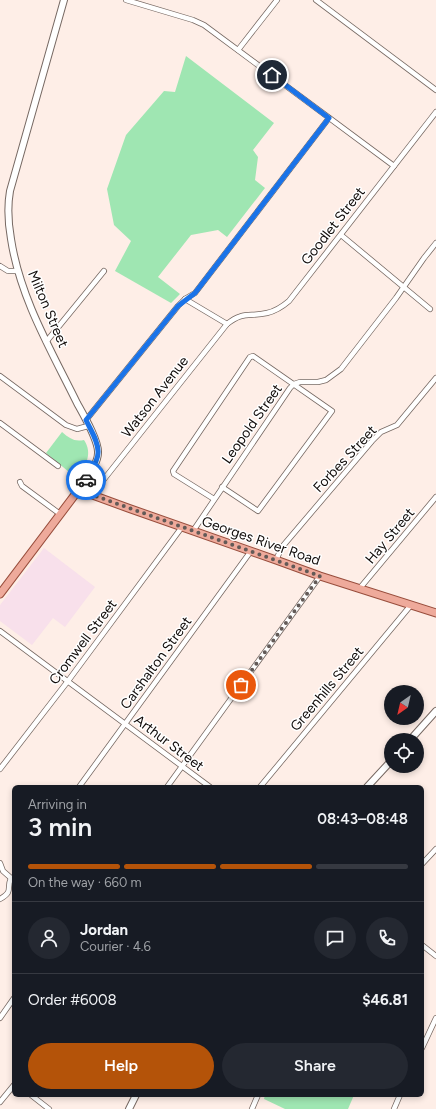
<!DOCTYPE html>
<meta charset="utf-8">
<style>
body{margin:0;font-family:Figtree,sans-serif;background:#242831;color:#f1f3f6;height:100vh;display:flex;flex-direction:column;font-size:15px;white-space:nowrap}
*{box-sizing:border-box;margin:0}
p{font-size:13px;color:#9ea1a6}
.icon{flex:none;width:22px;height:22px;fill:none;stroke:currentColor;stroke-width:2;stroke-linecap:round;stroke-linejoin:round}
.map{position:relative;flex:1;overflow:hidden}
.drawer{position:absolute;left:12px;top:785px;width:412px;height:312px;display:flex;flex-direction:column;background:#171b24;border-radius:6px;box-shadow:0 2px 6px #0003}
.drawer>*{flex:none}
.needle{width:26px;rotate:214deg}
.fabs{position:absolute;left:384px;top:685px;display:grid;gap:8px}
.fabs a{display:grid;place-items:center;width:40px;height:40px;border-radius:50%;background:#171b24;box-shadow:0 2px 6px #0003;font-size:20px}
.pin{position:absolute;display:grid;place-items:center;width:34px;height:34px;color:#fff;margin:-17px;border:2px solid #fff;border-radius:50%;box-shadow:0 1px 4px #0007}
.courier{position:absolute;display:grid;place-items:center;width:40px;height:40px;margin:-20px;border:3px solid #1a73e8;border-radius:50%;background:#fff;color:#222;box-shadow:0 1px 5px #0007}
.overview em{font-style:normal;font-weight:600}
.overview div{display:flex;flex-direction:column-reverse}
.overview{display:flex;align-items:center;justify-content:space-between;height:68px;padding:0 16px}
h1{font-size:26px;font-weight:600;line-height:30px}
.bar{display:grid;grid-template-columns:repeat(4,1fr);gap:6px 4px;align-content:center;height:48px;padding:0 16px}
.bar i{height:5px;border-radius:3px;background:#363941}
.bar .current{background:#b45309}
.bar p{grid-column:span 4}
.line{display:flex;align-items:center;gap:10px;padding:0 16px;border-top:1px solid #363941}
.line div{flex:1}
.round{display:grid;place-items:center;flex:none;width:42px;height:42px;border-radius:21px;background:#242831}
.cta{display:flex;gap:8px;margin-top:auto;padding:8px 16px}
.cta a{flex:1;height:46px;border-radius:24px;background:#b45309;color:#fff;font-size:16px;font-weight:600;line-height:46px;text-align:center}
.cta a+a{background:#242831;color:#f1f3f6}
.map>svg:first-child{display:block}
.medical{fill:#f8e0eb}
.green{fill:#9fe6b2}
.lines{fill:none;stroke-linecap:round;stroke-linejoin:round}
.street-casing{stroke:#766862;stroke-width:6}
.secondary-casing{stroke:#766862;stroke-width:8}
.primary-casing{stroke:#984d3c;stroke-width:9}
.street{stroke:#fff;stroke-width:4.5}
.secondary{stroke:#fff;stroke-width:6}
.primary{stroke:#eeaa9b;stroke-width:7}
.done{stroke:#635a57;stroke-width:4;stroke-dasharray:0 7.2}
.route{stroke:#1a73e8;stroke-width:5}
.labels{text-anchor:middle;dominant-baseline:central;stroke-width:3;stroke-linejoin:round;paint-order:stroke}
.street-label{font-size:14px;fill:#100b09;stroke:#fff}
</style>
<div class="map">
<svg width="436" height="1109" viewBox="0 0 436 1109">
<rect width="100%" height="100%" fill="#feeee7"/>
<polygon class="medical" points="44,548 95,587 65,627 53,618 32,645 0,621 0,605"/>
<g class="green">
<polygon points="186,56 274,123 253,150 258,157 255,180 265,188 227,237 218,230 191,235 158,277 180,294 171,303 115,271 131,241 114,225 107,189 126,135 164,91 175,92"/>
<path d="M62,432c7,6 12,10 22,8 9,14 2,25 -7,38l-2,-1 -29,-24z"/>
<polygon points="265,1095 354,1095 348,1109 285,1109 264,1099"/>
</g>
<g class="lines">
<g class="street-casing">
<g id="street">
<polyline points="126,0 193,20 204,25 394,166"/>
<polyline points="316,0 436,90"/>
<polyline points="238,50 277,0"/>
<polyline points="341,235 430,309"/>
<polyline points="0,266 8,271 18,271"/>
<polyline points="227,324 185,299 195,293 329,118"/>
<polyline points="46,342 104,271"/>
<polyline points="0,376 66,425 77,429 88,426"/>
<polyline points="86,420 178,306 185,299"/>
<polyline points="0,423 58,466"/>
<polyline points="20,482 22,486 60,514"/>
<path d="M101,483l126,-159c16,-13 22,-7 40,-11 9,-2 15,-6 22,-12l147,-189"/>
<polyline points="214,499 174,474 173,471 250,357 253,356 332,411 258,511 222,487"/>
<polyline points="193,531 290,388 294,384 300,382 318,382 326,380 341,369 396,298 424,258 436,243"/>
<polyline points="276,560 282,547 372,441 381,432 397,425 436,378"/>
<polyline points="360,588 436,497"/>
<polyline points="0,631 210,787"/>
<polyline points="0,769 68,681 182,527"/>
<polyline points="79,787 251,551"/>
<polyline points="167,787 320,576"/>
<polyline points="260,787 411,605"/>
<polyline points="0,863 3,871 11,878"/>
<polyline points="422,864 436,849"/>
<path d="M0,899c14,-8 6,-10 11,-21"/>
<polyline points="422,945 436,956"/>
<polyline points="0,1018 14,998"/>
<polyline points="422,1048 436,1018"/>
<polyline points="31,1095 49,1109"/>
<polyline points="0,1102 14,1085"/>
<polyline points="252,1109 258,1095"/>
<polyline points="394,1109 400,1095"/>
</g>
</g>
<g class="secondary-casing">
<g id="secondary">
<path d="M64,0l-54,191c-3,17 -2,31 1,48 9,59 40,111 66,164 6,11 22,38 21,50 0,11 -12,27 -18,35"/>
<polyline points="410,740 436,711"/>
<polyline points="367,787 391,761"/>
<polyline points="129,1109 136,1095"/>
</g>
</g>
<g class="primary-casing">
<polyline id="primary" points="0,594 80,488 87,493 128,508 276,560 320,576 436,613"/>
</g>
<use href="#street" class="street"/>
<use href="#secondary" class="secondary"/>
<use href="#primary" class="primary"/>
</g>
<g class="lines">
<polyline class="done" points="86,480 80,488 87,493 320,576 241,685"/>
<path class="route" d="M86,480c4,-8 12,-18 12,-27 1,-11 -8,-24 -12,-33l92,-114 17,-13 134,-175 -57,-43"/>
</g>
<g class="labels">
<g class="street-label">
<text transform="translate(333 226) rotate(-52)">Goodlet Street</text>
<text transform="translate(48 309) rotate(67)">Milton Street</text>
<text transform="translate(155 397) rotate(-52)">Watson Avenue</text>
<text transform="translate(252 424) rotate(-55)">Leopold Street</text>
<text transform="translate(345 459) rotate(-47)">Forbes Street</text>
<text transform="translate(390 536) rotate(-50)">Hay Street</text>
<text transform="translate(261 541) rotate(19)">Georges River Road</text>
<text transform="translate(83 642) rotate(-53)">Cromwell Street</text>
<text transform="translate(156 663) rotate(-54)">Carshalton Street</text>
<text transform="translate(327 689) rotate(-50)">Greenhills Street</text>
<text transform="translate(169 743) rotate(37)">Arthur Street</text>
</g>
</g>
</svg>
<div class="fabs">
<a><svg class="needle" viewBox="-14 -14 28 28"><path d="M0-13l5 13h-10z" fill="#e53935"/><path d="M0 13l5-13h-10z" fill="#9ea1a6"/></svg></a>
<a><svg class="icon" aria-label="locate" viewBox="0 0 24 24"><circle cx="12" cy="12" r="6"/><path d="M12 2v4M12 18v4M2 12h4M18 12h4"/></svg></a>
</div>
<div class="pin" style="left:241px;top:685px;background:#ea580c"><svg class="icon" aria-label="bag" viewBox="0 0 24 24"><path d="M5 8h14l-1 12H6zM9 8a3 3 0 0 1 6 0"/></svg></div>
<div class="pin" style="left:272px;top:75px;background:#1f2937"><svg class="icon" aria-label="home" viewBox="0 0 24 24"><path d="M3 11l9-7 9 7M6 9v11h12V9"/></svg></div>
<div class="courier" style="left:86px;top:480px"><svg class="icon" aria-label="car" viewBox="0 0 24 24"><path d="M5 17H2v-5l4-1 3-4h7l3 4 3 1v5h-3M9 17h6M6 11h13"/><circle cx="7" cy="17" r="2"/><circle cx="17" cy="17" r="2"/></svg></div>
<section class="drawer">
<div class="overview"><div><h1>3 min</h1><p>Arriving in</p></div><em>08:43–08:48</em></div>
<div class="bar"><i class="current"></i><i class="current"></i><i class="current"></i><i></i><p>On the way · 660 m</p></div>
<div class="line" style="height:72px"><a class="round"><svg class="icon" aria-label="person" viewBox="0 0 24 24"><circle cx="12" cy="8" r="4"/><path d="M4 21q1-7 8-7t8 7"/></svg></a><div><b>Jordan</b><p>Courier · 4.6</p></div><a class="round"><svg class="icon" aria-label="chat" viewBox="0 0 24 24"><path d="M4 5h16v11H9l-5 4z"/></svg></a><a class="round"><svg class="icon" aria-label="phone" viewBox="0 0 24 24"><path d="M5 4h4l2 5-3 2q2 4 5 5l2-3 5 2v4C11 20 4 13 5 4z"/></svg></a></div>
<div class="line" style="height:52px"><div>Order #6008</div><b>$46.81</b></div>
<div class="cta"><a>Help</a><a>Share</a></div>
</section>
</div>
